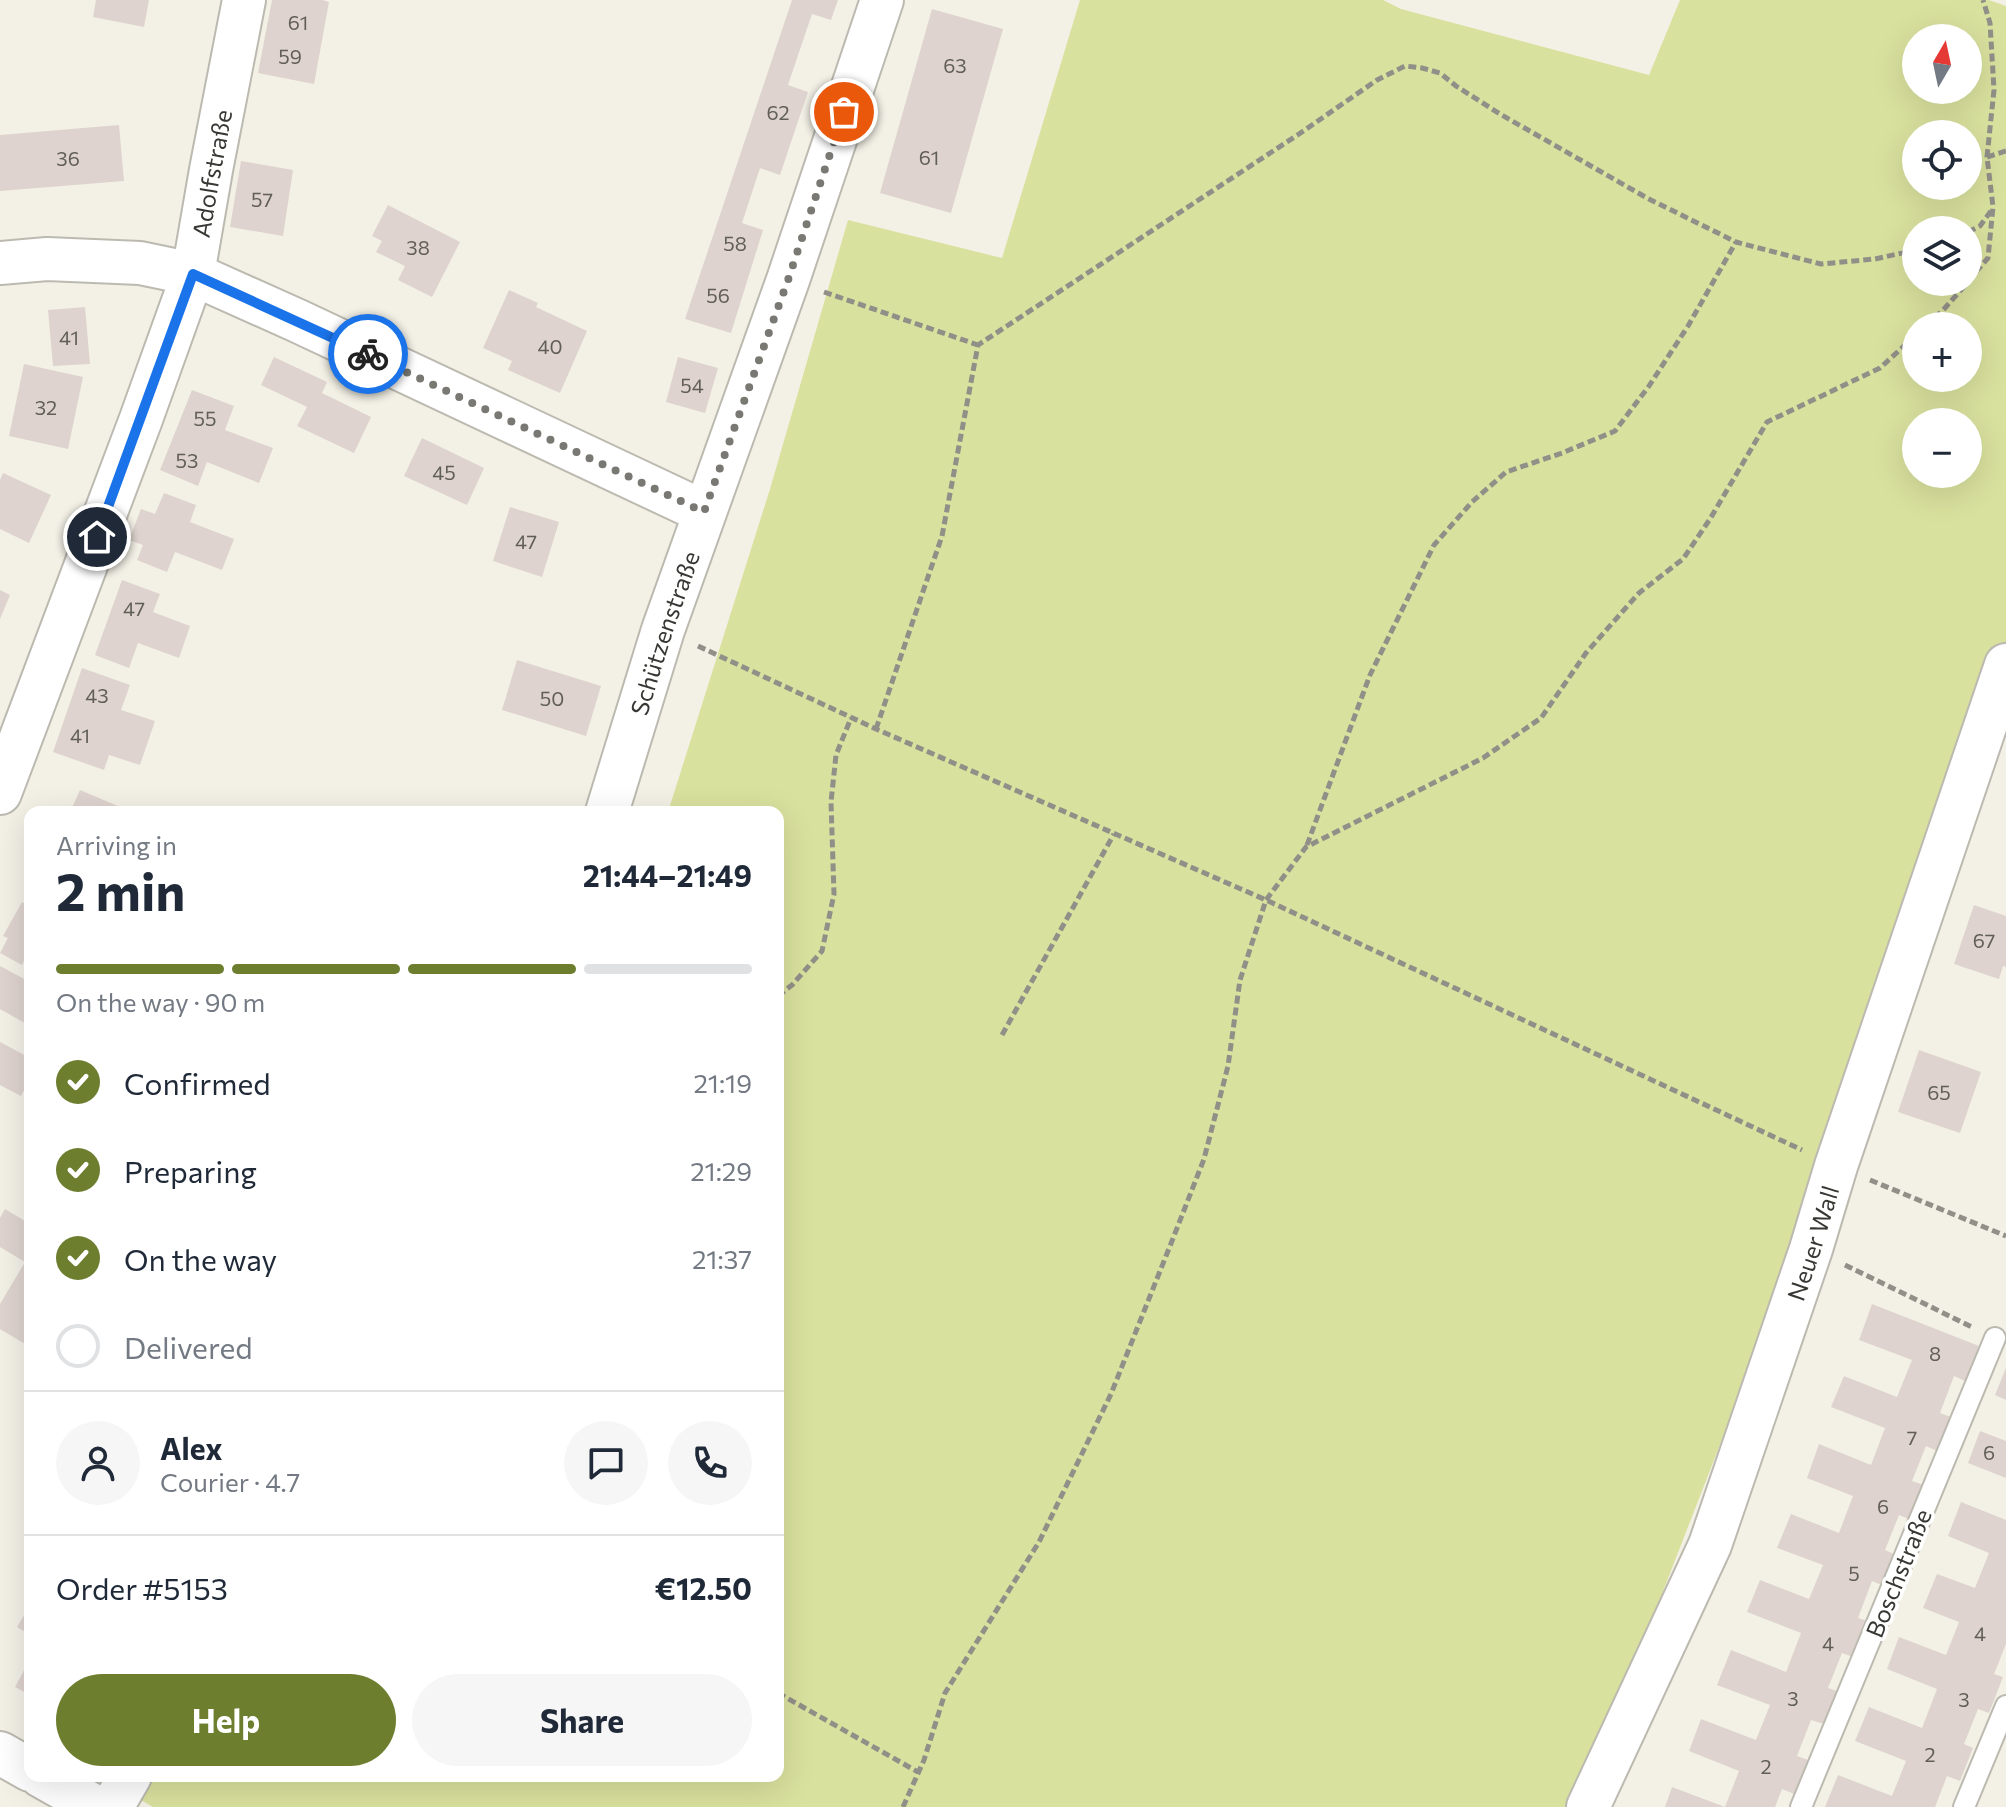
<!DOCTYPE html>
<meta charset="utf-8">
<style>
body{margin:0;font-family:Commissioner,sans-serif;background:#f6f6f7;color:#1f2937;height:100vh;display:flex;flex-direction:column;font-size:30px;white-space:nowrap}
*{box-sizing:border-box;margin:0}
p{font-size:26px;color:#747a83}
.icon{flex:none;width:44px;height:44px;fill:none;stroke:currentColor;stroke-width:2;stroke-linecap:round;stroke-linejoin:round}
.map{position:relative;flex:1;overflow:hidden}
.panel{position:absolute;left:24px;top:806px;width:760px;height:976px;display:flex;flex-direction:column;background:#fff;border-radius:16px;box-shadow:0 8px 32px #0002}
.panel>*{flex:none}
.needle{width:52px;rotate:9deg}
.tools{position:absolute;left:1902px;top:24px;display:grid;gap:16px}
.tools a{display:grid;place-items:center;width:80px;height:80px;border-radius:50%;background:#fff;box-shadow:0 8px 32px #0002;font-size:40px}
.pin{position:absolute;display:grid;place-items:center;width:68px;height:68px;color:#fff;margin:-34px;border:4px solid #fff;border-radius:50%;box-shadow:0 2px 8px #0007}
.courier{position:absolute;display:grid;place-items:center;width:80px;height:80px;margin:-40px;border:6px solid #1a73e8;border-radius:50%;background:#fff;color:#222;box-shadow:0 2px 10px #0007}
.overview em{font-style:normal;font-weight:700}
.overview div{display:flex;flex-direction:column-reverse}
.overview{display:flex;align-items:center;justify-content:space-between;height:136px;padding:0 32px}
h1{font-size:52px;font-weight:700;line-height:60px}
.bar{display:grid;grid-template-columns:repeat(4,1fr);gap:12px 8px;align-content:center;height:96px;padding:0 32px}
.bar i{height:10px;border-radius:6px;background:#e0e1e3}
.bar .selected{background:#6d7f2f}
.bar p{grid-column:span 4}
.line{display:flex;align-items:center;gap:20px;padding:0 32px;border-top:2px solid #e0e1e3}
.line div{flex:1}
.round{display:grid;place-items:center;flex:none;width:84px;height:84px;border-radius:42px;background:#f6f6f7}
ol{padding:0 32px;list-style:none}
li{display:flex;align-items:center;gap:24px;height:88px}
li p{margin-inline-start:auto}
li .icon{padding:8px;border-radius:50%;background:#6d7f2f;color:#fff;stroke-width:4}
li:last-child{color:#747a83}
li i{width:44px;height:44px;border:4px solid #e0e1e3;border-radius:50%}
.cta{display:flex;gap:16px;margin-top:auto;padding:16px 32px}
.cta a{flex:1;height:92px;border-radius:48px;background:#6d7f2f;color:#fff;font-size:32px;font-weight:700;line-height:92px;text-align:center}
.cta a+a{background:#f6f6f7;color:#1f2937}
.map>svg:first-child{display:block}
.green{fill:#d9e19e;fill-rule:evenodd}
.building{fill:#ded3ce}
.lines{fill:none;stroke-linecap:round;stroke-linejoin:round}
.service-casing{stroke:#bcbab0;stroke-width:24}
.minor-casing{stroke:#bcbab0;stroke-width:46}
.path{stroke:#919088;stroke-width:5;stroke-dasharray:8 4;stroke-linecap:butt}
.service{stroke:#fff;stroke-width:20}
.minor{stroke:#fff;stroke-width:42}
.done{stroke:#797872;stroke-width:8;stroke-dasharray:0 14.4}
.route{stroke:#1a73e8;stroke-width:10}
.labels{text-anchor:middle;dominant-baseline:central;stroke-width:7;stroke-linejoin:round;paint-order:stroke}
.number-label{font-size:20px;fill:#615e5a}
.street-label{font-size:24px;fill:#373733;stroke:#fff}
</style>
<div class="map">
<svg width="2006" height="1807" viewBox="0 0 2006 1807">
<rect width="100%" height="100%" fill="#f3f1e6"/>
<path class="green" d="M1080,0h303l18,9 248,66 31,-75h309l17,6v643l-208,595 -206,530 -19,33h-1420l-21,-12 11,-19h635v-964h-110l102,-323 78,-269 154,38zM1916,38h52v52h-52zM1916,134h52v52h-52zM1916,230h52v52h-52zM1916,326h52v52h-52zM1916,422h52v52h-52z"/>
<g class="building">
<polygon points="96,0 149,0 144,27 93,17"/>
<polygon points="272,0 322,0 329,2 314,84 258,73"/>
<polygon points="792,0 838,0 831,20 812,14 788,85 808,92 790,145 780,175 760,168 742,223 763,230 731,333 685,319"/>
<polygon points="932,9 1003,29 951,213 880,193"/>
<polygon points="119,125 124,181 0,191 0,135"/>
<polygon points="241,161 293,170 283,236 230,227"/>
<polygon points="388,205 460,242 432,297 398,280 405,266 376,252 382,241 372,236"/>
<polygon points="509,290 538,303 536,307 587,331 560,393 508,370 512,361 483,348"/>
<polygon points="85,307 90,364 53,366 48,310"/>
<polygon points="274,357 327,382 322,393 371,417 354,453 297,426 307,407 261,385"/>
<polygon points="678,357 718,368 705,413 666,402"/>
<polygon points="24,364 83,377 68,449 9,436"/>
<polygon points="192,390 234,406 225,430 273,448 259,483 207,462 198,486 160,470"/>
<polygon points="422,438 484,468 467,505 404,476"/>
<polygon points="3,473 51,495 29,543 0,529 0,480"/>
<polygon points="164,493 196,505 190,522 234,539 222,570 175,552 167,572 137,560 143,545 129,540 141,509 155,514"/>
<polygon points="510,507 559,522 542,577 493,561"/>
<polygon points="122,580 160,594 153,612 190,626 179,658 138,643 129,668 95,655"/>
<polygon points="0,590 10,595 0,619"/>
<polygon points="517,660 601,686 586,736 502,710"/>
<polygon points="82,668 130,685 121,710 155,721 140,765 109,755 104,770 53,752"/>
<polygon points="80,790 132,812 70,812"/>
<polygon points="22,902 30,907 30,949 22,965 0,953 8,938 3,936"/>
<polygon points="1974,905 2006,916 2006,967 2003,966 1999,979 1954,964"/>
<polygon points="0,966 30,982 30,1026 0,1009"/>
<polygon points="0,1042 30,1058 30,1079 21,1096 0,1085"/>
<polygon points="1919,1050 1981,1072 1960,1133 1898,1112"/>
<polygon points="5,1209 30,1224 30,1347 0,1329 0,1304 25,1262 0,1247 0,1218"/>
<polygon points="1872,1304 1979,1346 1965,1381 1954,1376 1940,1413 1951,1417 1937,1451 1926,1446 1912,1481 1924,1485 1911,1520 1899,1515 1885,1550 1896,1555 1884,1586 1872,1581 1858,1618 1867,1621 1853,1657 1842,1653 1828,1688 1837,1691 1824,1724 1811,1720 1797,1756 1808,1760 1794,1794 1782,1789 1775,1807 1725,1807 1739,1771 1689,1751 1701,1719 1756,1740 1770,1705 1717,1685 1731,1650 1786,1672 1801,1633 1747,1612 1760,1580 1809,1599 1823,1565 1777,1548 1791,1514 1839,1533 1853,1496 1807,1478 1819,1444 1871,1465 1885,1428 1831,1407 1844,1376 1897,1397 1912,1360 1859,1340"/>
<polygon points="2006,1368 2006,1400 1995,1395"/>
<polygon points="1980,1431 2006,1441 2006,1478 1968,1463"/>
<polygon points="1961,1502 2006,1520 2006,1644 1994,1674 2003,1677 1989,1713 1978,1709 1964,1744 1973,1748 1960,1781 1947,1776 1935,1807 1825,1807 1838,1775 1892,1796 1906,1761 1855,1741 1869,1707 1922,1728 1937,1689 1887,1669 1899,1637 1946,1655 1959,1622 1923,1608 1937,1574 1975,1588 1989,1553 1948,1536"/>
<polygon points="30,1605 30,1635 17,1627"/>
<polygon points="30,1659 30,1695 15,1687"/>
<polygon points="1672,1787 1725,1807 1665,1807"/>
</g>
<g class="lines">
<g class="service-casing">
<g id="service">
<polyline points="1801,1807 1995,1338"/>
<polyline points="1964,1807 2006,1706"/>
</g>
</g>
<g class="minor-casing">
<g id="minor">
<polyline points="0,263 47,259 140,263 193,274 298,321 704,512"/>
<path id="s1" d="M0,793l141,-374 52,-145 18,-104 33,-170"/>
<path id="s2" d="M607,812l56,-182 125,-350 94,-280"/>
<polyline points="0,1753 30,1770"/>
<polyline points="41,1776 96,1807"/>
<polyline points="112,1807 130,1776"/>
<path id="s3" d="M1588,1807l122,-262 101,-296 25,-83 170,-501"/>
</g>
</g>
<g class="path">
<polyline points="1987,157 2006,151"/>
<polyline points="1968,232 1980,226 1993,208"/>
<polyline points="1968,281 1988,258 1993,207 1987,157 1994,90 1990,23 1983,0"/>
<polyline points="824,292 978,345"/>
<polyline points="1926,326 1944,309 1968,282"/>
<polyline points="698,646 876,729 1266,900 1802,1150"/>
<polyline points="876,729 942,536 978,345 1299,134 1377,80 1405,66 1422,68 1440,73 1456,86 1500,114 1647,198 1736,242 1821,264 1875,259 1916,250"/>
<polyline points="1307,845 1370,675 1434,545 1472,502 1506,472 1562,453 1615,431 1649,386 1688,326 1736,242"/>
<polyline points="778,996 792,985 822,951 834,894 831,802 836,755 851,718"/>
<polyline points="1002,1035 1114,834"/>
<polyline points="1870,1180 2006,1236"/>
<polyline points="1845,1265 1972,1327"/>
<polyline points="778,1693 918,1772"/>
<polyline points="903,1807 924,1760 945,1693 1039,1542 1111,1394 1172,1241 1204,1159 1228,1066 1240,980 1266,900 1306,847 1483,758 1541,718 1586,653 1639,593 1683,559 1710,519 1767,422 1880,368 1916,335"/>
</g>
<use href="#service" class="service"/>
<use href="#minor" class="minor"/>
</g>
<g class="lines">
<polyline class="done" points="368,354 704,512 788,280 844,112"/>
<polyline class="route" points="97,537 193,274 368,354"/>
</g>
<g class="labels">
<g class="number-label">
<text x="298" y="22">61</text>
<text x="290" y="56">59</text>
<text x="955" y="65">63</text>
<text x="778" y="112">62</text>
<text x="929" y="157">61</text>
<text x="68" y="158">36</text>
<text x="262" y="199">57</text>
<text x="735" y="243">58</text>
<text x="418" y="247">38</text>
<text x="718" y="295">56</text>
<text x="69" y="337">41</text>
<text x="550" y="346">40</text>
<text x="692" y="385">54</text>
<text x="46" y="407">32</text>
<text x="205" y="418">55</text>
<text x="187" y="460">53</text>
<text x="444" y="472">45</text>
<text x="526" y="541">47</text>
<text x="134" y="608">47</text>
<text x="97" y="695">43</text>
<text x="552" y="698">50</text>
<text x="80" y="735">41</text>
<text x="1984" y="940">67</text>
<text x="1939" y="1092">65</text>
<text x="1935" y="1353">8</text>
<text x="1912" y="1437">7</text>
<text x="1989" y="1452">6</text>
<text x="1883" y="1506">6</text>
<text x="1854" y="1573">5</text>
<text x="1980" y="1633">4</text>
<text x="1828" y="1643">4</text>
<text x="1793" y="1698">3</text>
<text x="1964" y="1699">3</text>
<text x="1930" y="1754">2</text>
<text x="1766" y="1766">2</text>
</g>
<g class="street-label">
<text stroke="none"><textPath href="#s1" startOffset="656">Adolfstraße</textPath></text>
<text stroke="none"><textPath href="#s2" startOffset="188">Schützenstraße</textPath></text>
<text stroke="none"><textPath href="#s3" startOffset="608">Neuer Wall</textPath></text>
<text transform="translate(1898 1573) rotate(-68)">Boschstraße</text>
</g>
</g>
</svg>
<div class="tools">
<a><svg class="needle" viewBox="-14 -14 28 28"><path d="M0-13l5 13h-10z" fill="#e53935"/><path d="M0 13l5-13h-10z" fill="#747a83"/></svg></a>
<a><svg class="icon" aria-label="locate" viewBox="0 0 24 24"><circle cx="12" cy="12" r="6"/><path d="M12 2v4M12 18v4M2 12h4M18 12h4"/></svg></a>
<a><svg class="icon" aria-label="layers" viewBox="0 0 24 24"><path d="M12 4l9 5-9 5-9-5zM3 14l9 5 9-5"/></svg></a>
<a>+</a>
<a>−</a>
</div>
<div class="pin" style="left:844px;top:112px;background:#ea580c"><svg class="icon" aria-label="bag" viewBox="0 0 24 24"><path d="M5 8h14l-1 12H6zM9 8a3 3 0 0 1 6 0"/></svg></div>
<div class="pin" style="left:97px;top:537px;background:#1f2937"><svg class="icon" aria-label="home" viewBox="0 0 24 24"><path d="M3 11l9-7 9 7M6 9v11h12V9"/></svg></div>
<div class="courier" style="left:368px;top:354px"><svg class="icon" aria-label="bike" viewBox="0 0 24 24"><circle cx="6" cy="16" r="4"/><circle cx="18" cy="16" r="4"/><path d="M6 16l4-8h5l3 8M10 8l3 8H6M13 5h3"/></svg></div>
<section class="panel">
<div class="overview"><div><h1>2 min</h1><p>Arriving in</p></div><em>21:44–21:49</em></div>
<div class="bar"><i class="selected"></i><i class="selected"></i><i class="selected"></i><i></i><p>On the way · 90 m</p></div>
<ol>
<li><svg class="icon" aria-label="check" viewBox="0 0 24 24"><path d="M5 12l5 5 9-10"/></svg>Confirmed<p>21:19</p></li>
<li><svg class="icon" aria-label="check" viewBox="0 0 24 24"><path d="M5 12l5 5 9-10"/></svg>Preparing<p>21:29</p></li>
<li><svg class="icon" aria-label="check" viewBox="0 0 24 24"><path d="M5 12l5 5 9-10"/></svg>On the way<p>21:37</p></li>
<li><i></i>Delivered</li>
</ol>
<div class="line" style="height:144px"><a class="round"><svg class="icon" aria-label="person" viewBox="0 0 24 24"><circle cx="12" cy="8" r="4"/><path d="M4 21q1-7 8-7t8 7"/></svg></a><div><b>Alex</b><p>Courier · 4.7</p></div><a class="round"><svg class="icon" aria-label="chat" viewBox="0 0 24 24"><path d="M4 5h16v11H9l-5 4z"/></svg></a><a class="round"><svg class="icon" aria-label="phone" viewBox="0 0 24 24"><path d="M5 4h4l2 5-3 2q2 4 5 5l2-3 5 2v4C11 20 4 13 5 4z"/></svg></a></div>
<div class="line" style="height:104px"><div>Order #5153</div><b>€12.50</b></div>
<div class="cta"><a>Help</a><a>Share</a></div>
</section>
</div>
